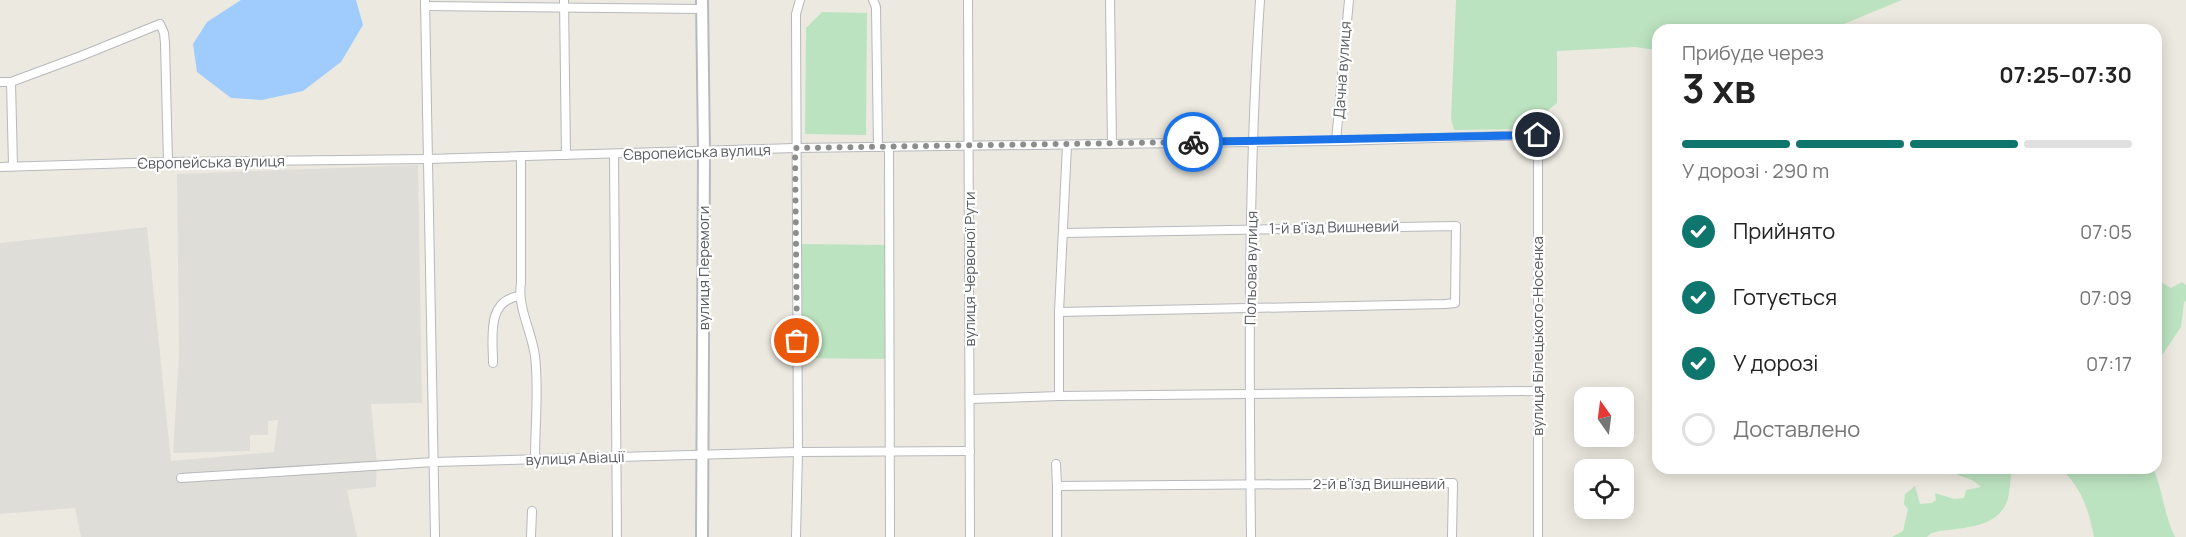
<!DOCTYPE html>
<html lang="uk">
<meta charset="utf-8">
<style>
body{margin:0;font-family:Manrope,sans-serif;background:#f2f2f2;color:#222;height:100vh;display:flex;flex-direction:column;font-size:22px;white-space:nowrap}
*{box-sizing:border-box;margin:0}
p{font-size:20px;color:#767676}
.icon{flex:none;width:33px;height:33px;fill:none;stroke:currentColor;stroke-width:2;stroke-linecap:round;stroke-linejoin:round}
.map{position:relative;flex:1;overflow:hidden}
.sheet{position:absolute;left:1652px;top:24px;width:510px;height:450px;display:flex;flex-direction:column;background:#fff;border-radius:18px;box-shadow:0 3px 15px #0003}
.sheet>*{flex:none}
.needle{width:39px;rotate:346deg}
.controls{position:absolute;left:1574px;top:387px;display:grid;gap:12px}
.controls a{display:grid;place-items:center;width:60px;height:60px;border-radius:12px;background:#fff;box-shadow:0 3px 15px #0003;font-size:30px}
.pin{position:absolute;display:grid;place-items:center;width:51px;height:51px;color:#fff;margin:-26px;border:3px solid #fff;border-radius:50%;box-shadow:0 2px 6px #0007}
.courier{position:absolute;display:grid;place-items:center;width:60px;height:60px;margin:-30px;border:4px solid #1a73e8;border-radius:50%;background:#fff;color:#222;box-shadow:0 2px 8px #0007}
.summary em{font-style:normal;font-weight:700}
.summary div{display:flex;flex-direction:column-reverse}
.summary{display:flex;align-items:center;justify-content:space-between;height:102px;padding:0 30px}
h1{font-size:39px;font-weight:700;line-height:45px}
.bar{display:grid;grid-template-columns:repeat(4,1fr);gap:9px 6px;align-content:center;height:72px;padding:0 30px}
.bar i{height:8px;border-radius:4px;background:#e0e0e0}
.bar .on{background:#0f766e}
.bar p{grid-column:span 4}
ol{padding:0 30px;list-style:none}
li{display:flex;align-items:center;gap:18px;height:66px}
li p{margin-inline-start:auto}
li .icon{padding:6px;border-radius:50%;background:#0f766e;color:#fff;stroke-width:4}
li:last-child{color:#767676}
li i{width:33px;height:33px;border:3px solid #e0e0e0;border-radius:50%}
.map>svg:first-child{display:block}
.industrial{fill:#dfddd8}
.green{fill:#bce3c0}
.water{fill:#9fccfd}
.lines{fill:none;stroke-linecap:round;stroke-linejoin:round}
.street-casing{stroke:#b6b8bd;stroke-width:10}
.secondary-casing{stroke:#b6b9bf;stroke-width:14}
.street{stroke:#fff;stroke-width:8}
.secondary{stroke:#fff;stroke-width:10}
.done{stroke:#8c8e8d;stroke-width:6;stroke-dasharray:0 10.8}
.route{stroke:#1a73e8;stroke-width:8}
.labels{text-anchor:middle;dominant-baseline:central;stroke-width:4.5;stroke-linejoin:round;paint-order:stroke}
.street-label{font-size:15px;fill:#595c61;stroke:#fff}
</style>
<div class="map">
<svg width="2186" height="537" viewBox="0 0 2186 537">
<rect width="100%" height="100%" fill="#eceae0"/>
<polygon class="industrial" points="418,165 422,403 371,404 377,465 376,487 347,490 357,537 81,537 75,508 0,514 0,243 147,227 171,461 274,452 278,420 268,421 268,435 250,435 250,451 173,453 179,354 177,174"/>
<g class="green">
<polygon points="1456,0 1902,0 1829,30 1658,30 1657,50 1635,47 1557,51 1557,103 1525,129 1454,130 1451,119"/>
<polygon points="822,12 867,13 866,135 805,134 806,28"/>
<polygon points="801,244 886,245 887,359 800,358"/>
<polygon points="2156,281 2161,282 2171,288 2182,282 2186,285 2186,301 2184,302 2181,327 2156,364"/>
<path d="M1947,468h73l-9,6c-1,8 -1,17 -3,24 -7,27 -37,29 -59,32 -9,1 -17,1 -22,7h-35l11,-6 5,-22 -4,-5 1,-10 10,-8 5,18 12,-1 4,-3 -1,-7 19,6 10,-1 2,-8 15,-3c-12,-12 -21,-8 -34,-19z"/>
<path d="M2061,468h92c10,22 11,47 22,69h-81c-6,-30 -12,-47 -33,-69z"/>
</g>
<polygon class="water" points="241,0 356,0 363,25 341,62 303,91 262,100 231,98 197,72 193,44 207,22"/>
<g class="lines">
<g class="street-casing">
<g id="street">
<polyline points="425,0 435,537"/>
<polyline points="564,0 566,155"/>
<polyline points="873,0 876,7 878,147"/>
<polyline points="968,0 970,537"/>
<polyline points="1110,0 1112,144"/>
<polyline points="425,6 702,9"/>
<polyline points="0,82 11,82"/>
<polyline points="1336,141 1349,0"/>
<polyline points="1067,145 1059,312 1059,396 1537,391"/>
<polyline points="889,147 890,537"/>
<polyline points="614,154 617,537"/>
<path d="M521,156v127c-4,24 11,49 14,73 4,33 0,69 0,103"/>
<polyline points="13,166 11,82 81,56 160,24 164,33 165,43 168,162"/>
<polyline points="0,167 168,162 428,159 795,148 1336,141 1538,135 1538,537"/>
<polyline points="1059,312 1445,304 1455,303 1456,226 1063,233"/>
<path d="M493,363c0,-25 -7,-62 26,-67"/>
<polyline points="970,399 1059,396"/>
<polyline points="1056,464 1057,486"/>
<polyline points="181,478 434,462 798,452 970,451"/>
<polyline points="531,537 532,511"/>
<polyline points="796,537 798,452 796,14 800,0"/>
<polyline points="1057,537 1057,486 1453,483 1452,537"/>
<path d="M1251,537c-2,-179 -3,-358 9,-537"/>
</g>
</g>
<g class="secondary-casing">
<polyline id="secondary" points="702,0 704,151 702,537"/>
</g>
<use href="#street" class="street"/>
<use href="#secondary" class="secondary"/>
</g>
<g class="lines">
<polyline class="done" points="797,341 795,148 1193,142"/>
<polyline class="route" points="1193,142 1538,135"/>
</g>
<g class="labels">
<g class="street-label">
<text transform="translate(1342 70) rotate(-86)">Дачна вулиця</text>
<text transform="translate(697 152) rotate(-2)">Європейська вулиця</text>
<text transform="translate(211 162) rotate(-1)">Європейська вулиця</text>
<text transform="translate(1334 227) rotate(-1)">1-й в'їзд Вишневий</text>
<text transform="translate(703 268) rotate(-90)">вулиця Перемоги</text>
<text transform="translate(1251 268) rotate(-89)">Польова вулиця</text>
<text transform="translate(969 269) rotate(-90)">вулиця Червоної Рути</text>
<text transform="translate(1537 336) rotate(-90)">вулиця Білецького-Носенка</text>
<text transform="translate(575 458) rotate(-2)">вулиця Авіації</text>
<text x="1379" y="483">2-й вʼїзд Вишневий</text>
</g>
</g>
</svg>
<div class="controls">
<a><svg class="needle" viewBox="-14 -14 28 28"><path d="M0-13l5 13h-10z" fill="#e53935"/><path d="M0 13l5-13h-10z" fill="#767676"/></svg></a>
<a><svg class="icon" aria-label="locate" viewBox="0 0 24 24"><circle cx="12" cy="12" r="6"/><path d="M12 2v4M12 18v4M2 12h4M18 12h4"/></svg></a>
</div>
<div class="pin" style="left:797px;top:341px;background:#ea580c"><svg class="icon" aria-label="bag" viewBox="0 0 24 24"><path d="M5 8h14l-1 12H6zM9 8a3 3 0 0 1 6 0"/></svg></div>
<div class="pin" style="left:1538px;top:135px;background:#1f2937"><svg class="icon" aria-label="home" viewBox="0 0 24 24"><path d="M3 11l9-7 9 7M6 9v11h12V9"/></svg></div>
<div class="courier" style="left:1193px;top:142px"><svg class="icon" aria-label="bike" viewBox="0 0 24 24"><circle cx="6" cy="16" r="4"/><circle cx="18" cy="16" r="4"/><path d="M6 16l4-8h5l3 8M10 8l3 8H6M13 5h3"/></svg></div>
<section class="sheet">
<div class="summary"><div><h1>3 хв</h1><p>Прибуде через</p></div><em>07:25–07:30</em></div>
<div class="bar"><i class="on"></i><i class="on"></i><i class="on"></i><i></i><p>У дорозі · 290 m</p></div>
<ol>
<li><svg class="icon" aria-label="check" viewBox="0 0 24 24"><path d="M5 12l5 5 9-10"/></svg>Прийнято<p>07:05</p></li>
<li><svg class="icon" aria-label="check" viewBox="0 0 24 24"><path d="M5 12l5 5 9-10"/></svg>Готується<p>07:09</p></li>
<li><svg class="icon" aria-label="check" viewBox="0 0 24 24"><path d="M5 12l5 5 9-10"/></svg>У дорозі<p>07:17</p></li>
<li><i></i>Доставлено</li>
</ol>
</section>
</div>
